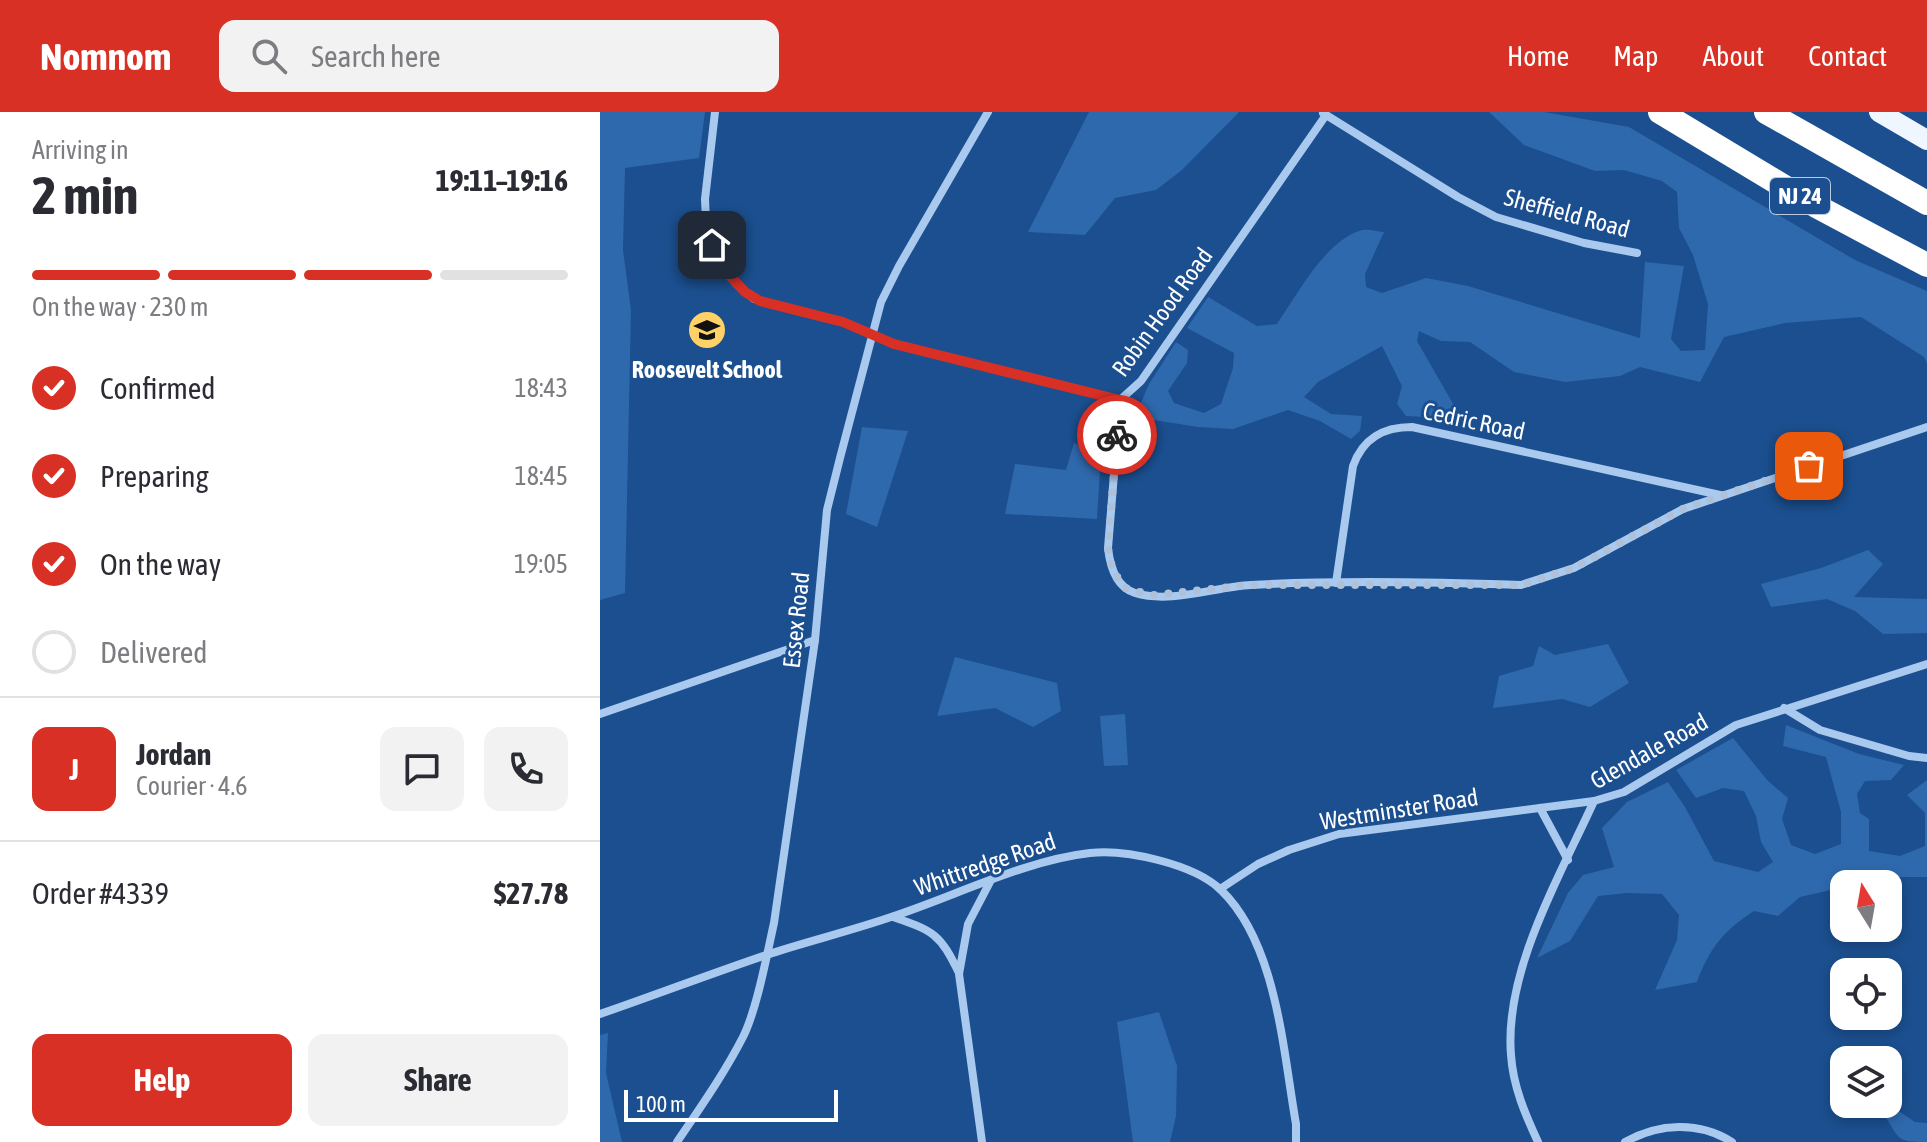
<!DOCTYPE html>
<meta charset="utf-8">
<style>
body{margin:0;font-family:"Asap Condensed",sans-serif;background:#f2f2f3;color:#2b2b33;height:100vh;display:flex;flex-direction:column;font-size:30px;white-space:nowrap}
*{box-sizing:border-box;margin:0}
p{font-size:26px;color:#7c7c81}
.icon{flex:none;width:44px;height:44px;fill:none;stroke:currentColor;stroke-width:2;stroke-linecap:round;stroke-linejoin:round}
.map{position:relative;flex:1;overflow:hidden}
.panel{display:flex;flex-direction:column;background:#fff;width:600px}
.panel>*{flex:none}
.needle{width:52px;rotate:349deg}
.fabs{position:absolute;left:1230px;top:758px;display:grid;gap:16px}
.fabs a{display:grid;place-items:center;width:72px;height:72px;border-radius:16px;background:#fff;box-shadow:0 4px 12px #0003;font-size:40px}
.scale{position:absolute;left:24px;bottom:20px;width:214px;box-sizing:border-box;padding-left:8px;border:4px solid #fff;border-top:0;font-size:22px;line-height:28px;white-space:nowrap;color:#fff;-webkit-text-stroke:6px #1b4f8f;paint-order:stroke}
.pin{position:absolute;display:grid;place-items:center;width:68px;height:68px;color:#fff;margin:-34px;border-radius:16px;box-shadow:0 4px 12px #0006}
.courier{position:absolute;display:grid;place-items:center;width:80px;height:80px;margin:-40px;border:6px solid #d93025;border-radius:50%;background:#fff;color:#222;box-shadow:0 2px 10px #0007}
.headline em{font-style:normal;font-weight:700}
.headline div{display:flex;flex-direction:column-reverse}
.headline{display:flex;align-items:center;justify-content:space-between;height:136px;padding:0 32px}
h1{font-size:52px;font-weight:700;line-height:60px}
.bar{display:grid;grid-template-columns:repeat(4,1fr);gap:12px 8px;align-content:center;height:96px;padding:0 32px}
.bar i{height:10px;border-radius:6px;background:#e1e1e2}
.bar .active{background:#d93025}
.bar p{grid-column:span 4}
.line{display:flex;align-items:center;gap:20px;padding:0 32px;border-top:2px solid #e1e1e2}
.line div{flex:1}
.round{display:grid;place-items:center;flex:none;width:84px;height:84px;border-radius:16px;background:#f2f2f3}
ol{padding:0 32px;list-style:none}
li{display:flex;align-items:center;gap:24px;height:88px}
li p{margin-inline-start:auto}
li .icon{padding:8px;border-radius:50%;background:#d93025;color:#fff;stroke-width:4}
li:last-child{color:#7c7c81}
li i{width:44px;height:44px;border:4px solid #e1e1e2;border-radius:50%}
.button{display:flex;gap:16px;margin-top:auto;padding:16px 32px}
.button a{flex:1;height:92px;border-radius:16px;background:#d93025;color:#fff;font-size:32px;font-weight:700;line-height:92px;text-align:center}
.button a+a{background:#f2f2f3;color:#2b2b33}
header{display:flex;align-items:center;gap:48px;box-sizing:border-box;height:112px;padding:0 40px;background:#d93025;color:#fff}
header strong{font-size:38px}
nav{display:flex;gap:44px;margin-inline-start:auto;font-size:28px}
.search{width:560px;height:72px;background:#f2f2f3;display:flex;align-items:center;gap:20px;box-sizing:border-box;padding:0 28px;border-radius:16px;color:#7c7c81;font-size:30px}
main{display:flex;flex:1;min-height:0}
.map>svg:first-child{display:block}
.green{fill:#2e69ad}
.lines{fill:none;stroke-linecap:round;stroke-linejoin:round}
.minor{stroke:#a9c9ee;stroke-width:8}
.primary{stroke:#f0f6ff;stroke-width:20}
.motorway{stroke:#fff;stroke-width:24}
.done{stroke:#afc1d8;stroke-width:8;stroke-dasharray:0 14.4}
.route{stroke:#d93025;stroke-width:10}
.labels{text-anchor:middle;dominant-baseline:central;stroke-width:6;stroke-linejoin:round;paint-order:stroke}
.shield{fill:#1b4f8f;stroke:#bbcadd;stroke-width:2}
.shield-label{font-size:22px;font-weight:bold;fill:#fff}
.street-label{font-size:24px;fill:#fff;stroke:#1b4f8f}
.poi-label{font-size:24px;font-weight:bold;fill:#fff;stroke:#1b4f8f}
</style>
<header>
<strong>Nomnom</strong>
<div class="search"><svg class="icon" aria-label="search" viewBox="0 0 24 24"><circle cx="10" cy="10" r="6"/><path d="M15 15l6 6"/></svg>Search here</div>
<nav><a>Home</a><a>Map</a><a>About</a><a>Contact</a></nav>
</header>
<main>
<section class="panel">
<div class="headline"><div><h1>2 min</h1><p>Arriving in</p></div><em>19:11–19:16</em></div>
<div class="bar"><i class="active"></i><i class="active"></i><i class="active"></i><i></i><p>On the way · 230 m</p></div>
<ol>
<li><svg class="icon" aria-label="check" viewBox="0 0 24 24"><path d="M5 12l5 5 9-10"/></svg>Confirmed<p>18:43</p></li>
<li><svg class="icon" aria-label="check" viewBox="0 0 24 24"><path d="M5 12l5 5 9-10"/></svg>Preparing<p>18:45</p></li>
<li><svg class="icon" aria-label="check" viewBox="0 0 24 24"><path d="M5 12l5 5 9-10"/></svg>On the way<p>19:05</p></li>
<li><i></i>Delivered</li>
</ol>
<div class="line" style="height:144px"><b class="round" style="background:#d93025;color:#fff">J</b><div><b>Jordan</b><p>Courier · 4.6</p></div><a class="round"><svg class="icon" aria-label="chat" viewBox="0 0 24 24"><path d="M4 5h16v11H9l-5 4z"/></svg></a><a class="round"><svg class="icon" aria-label="phone" viewBox="0 0 24 24"><path d="M5 4h4l2 5-3 2q2 4 5 5l2-3 5 2v4C11 20 4 13 5 4z"/></svg></a></div>
<div class="line" style="height:104px"><div>Order #4339</div><b>$27.78</b></div>
<div class="button"><a>Help</a><a>Share</a></div>
</section>
<div class="map">
<svg width="1327" height="1030" viewBox="0 0 1327 1030">
<rect width="100%" height="100%" fill="#1b4f8f"/>
<g class="green">
<polygon points="0,0 105,0 99,46 25,56 23,138 31,198 25,481 0,488"/>
<polygon points="489,0 639,0 582,58 556,78 515,86 485,123 428,120"/>
<path d="M889,0h55l85,15 226,133 72,31v72l-3,-6 -63,-40 -76,6 -61,14 -24,45 -60,-15 -20,9 -55,6 -51,-10 -44,-30 -29,-1 -22,-10 -2,10 39,68 -12,9 -38,-2 -9,-12 5,-18 -20,-40 -64,36 -14,15 27,17 31,2 -2,15 -9,8 -31,-18 -32,-11 -55,19 -35,-2 -63,-10 14,-33 27,-42 12,8 -1,13 -19,28 6,12 30,10 17,-9 12,-36 1,-15 -47,-25 21,-31 49,29 20,-2c20,-29 47,-81 82,-93 7,-3 17,0 25,1l-19,42 1,13 16,6 44,-15 42,8 172,52 5,-76 39,4 -13,73 10,12 24,-1 3,-46 -15,-49 -14,-27 -2,-36 -15,-11 -38,-11 -29,1 -71,-26z"/>
<polygon points="262,315 308,319 277,415 246,402"/>
<polygon points="474,331 501,342 497,407 405,402 415,352 466,358"/>
<polygon points="1268,438 1283,452 1254,485 1327,487 1327,521 1283,522 1255,499 1227,487 1171,495 1161,472 1221,456"/>
<polygon points="1008,532 1029,571 990,595 962,587 893,596 899,564 933,554 939,534 955,543"/>
<polygon points="355,545 457,571 461,599 433,615 395,596 337,604"/>
<polygon points="525,602 528,653 504,654 500,604"/>
<path d="M1186,613l73,29 45,11 -13,15 -26,1 -8,13 3,19 9,6v32l31,5 25,-10v-33l-18,-18 20,-15v97h-60l-23,7v3l-44,10 -22,19 -24,-5c-30,19 -45,38 -57,71l-42,8 22,-50 2,-25 -17,-21 -35,-1 -29,3 -28,45 -33,17 31,-65 15,-18 31,-8 -12,-39 25,-26 41,-20 17,25 29,54 44,11 15,-10 -12,-20 -5,-26 -12,-25 -21,-3 -27,10 -20,-28 57,-32 35,43 20,17 -6,21 9,26 24,9 26,-10v-32l-15,-55 -43,-11z"/>
<polygon points="559,900 577,954 576,1004 570,1030 533,1030 517,910"/>
<polygon points="8,921 6,961 22,1030 0,1030 0,923"/>
<path d="M1241,964l3,2v26h44l27,18 12,1v19c-32,0 -27,-3 -44,-29l-53,-3z"/>
</g>
<g class="lines">
<g class="minor">
<polyline points="115,0 105,87 106,110 112,133 122,153 136,172 154,187 243,210 294,232 520,288 541,269 726,3"/>
<polyline points="723,1 858,85 896,105 984,131 1037,141"/>
<path d="M520,288l-12,148c2,18 8,39 27,45 36,11 79,-6 116,-8 87,-5 183,-3 270,0l53,-17 109,-59 244,-82"/>
<path d="M736,471l17,-117c10,-28 30,-39 59,-39l308,68"/>
<polyline points="1184,596 1220,618 1309,644 1327,646"/>
<polyline points="0,602 215,528"/>
<polyline points="940,696 968,748"/>
<polyline points="620,777 658,752 689,738 739,722 994,689"/>
<path d="M293,805c41,14 47,17 66,56"/>
<path d="M0,902c55,-19 110,-40 166,-59 42,-14 85,-24 128,-39 61,-20 132,-56 196,-63 36,-4 104,11 131,37 56,54 62,161 75,234v18"/>
<path d="M77,1030c23,-34 47,-68 66,-105 14,-28 24,-83 31,-114l41,-283 12,-130 13,-52 41,-156 18,-36 89,-154"/>
<polyline points="382,1030 359,862 368,812 390,770"/>
<path d="M938,1030c-13,-28 -25,-56 -27,-87 -7,-84 49,-179 83,-254l30,-9 112,-67 191,-61"/>
<path d="M1025,1030c34,-19 74,-21 107,0"/>
</g>
<polyline class="primary" points="1279,0 1327,28"/>
<g class="motorway">
<polyline points="1060,0 1218,95 1327,153"/>
<polyline points="1166,0 1327,91"/>
</g>
</g>
<g class="lines">
<path class="done" d="M517,323l-9,113c2,17 7,29 19,41l26,6 97,-10h271l53,-17 109,-59 126,-43"/>
<polyline class="route" points="112,133 129,163 145,180 160,189 243,210 294,232 520,288 517,323"/>
</g>
<defs>
<g id="school-disc" transform="scale(2)"><circle r="9.5" fill="#ffd166" stroke="#1b4f8f"/><path d="M0-5L7-2L0 1L-7-2ZM-4 1L0 2.5L4 1V4Q0 6-4 4Z" fill="#111"/></g>
</defs>
<g fill-rule="evenodd">
<use href="#school-disc" x="107" y="218"/>
</g>
<g class="labels">
<rect class="shield" x="1170" y="66" width="60" height="36" rx="6"/>
<g class="shield-label">
<text x="1200" y="84">NJ 24</text>
</g>
<g class="street-label">
<text transform="translate(967 101) rotate(15)">Sheffield Road</text>
<text transform="translate(562 200) rotate(-54)">Robin Hood Road</text>
<text transform="translate(874 309) rotate(12)">Cedric Road</text>
<text transform="translate(196 508) rotate(-84)">Essex Road</text>
<text transform="translate(1049 639) rotate(-29)">Glendale Road</text>
<text transform="translate(799 697) rotate(-9)">Westminster Road</text>
<text transform="translate(385 752) rotate(-19)">Whittredge Road</text>
</g>
<g class="poi-label">
<text x="107" y="257">Roosevelt School</text>
</g>
</g>
</svg>
<div class="fabs">
<a><svg class="needle" viewBox="-14 -14 28 28"><path d="M0-13l5 13h-10z" fill="#e53935"/><path d="M0 13l5-13h-10z" fill="#7c7c81"/></svg></a>
<a><svg class="icon" aria-label="locate" viewBox="0 0 24 24"><circle cx="12" cy="12" r="6"/><path d="M12 2v4M12 18v4M2 12h4M18 12h4"/></svg></a>
<a><svg class="icon" aria-label="layers" viewBox="0 0 24 24"><path d="M12 4l9 5-9 5-9-5zM3 14l9 5 9-5"/></svg></a>
</div>
<div class="scale">100 m</div>
<div class="pin" style="left:1209px;top:354px;background:#ea580c"><svg class="icon" aria-label="bag" viewBox="0 0 24 24"><path d="M5 8h14l-1 12H6zM9 8a3 3 0 0 1 6 0"/></svg></div>
<div class="pin" style="left:112px;top:133px;background:#1f2937"><svg class="icon" aria-label="home" viewBox="0 0 24 24"><path d="M3 11l9-7 9 7M6 9v11h12V9"/></svg></div>
<div class="courier" style="left:517px;top:323px"><svg class="icon" aria-label="bike" viewBox="0 0 24 24"><circle cx="6" cy="16" r="4"/><circle cx="18" cy="16" r="4"/><path d="M6 16l4-8h5l3 8M10 8l3 8H6M13 5h3"/></svg></div>
</div>
</main>
